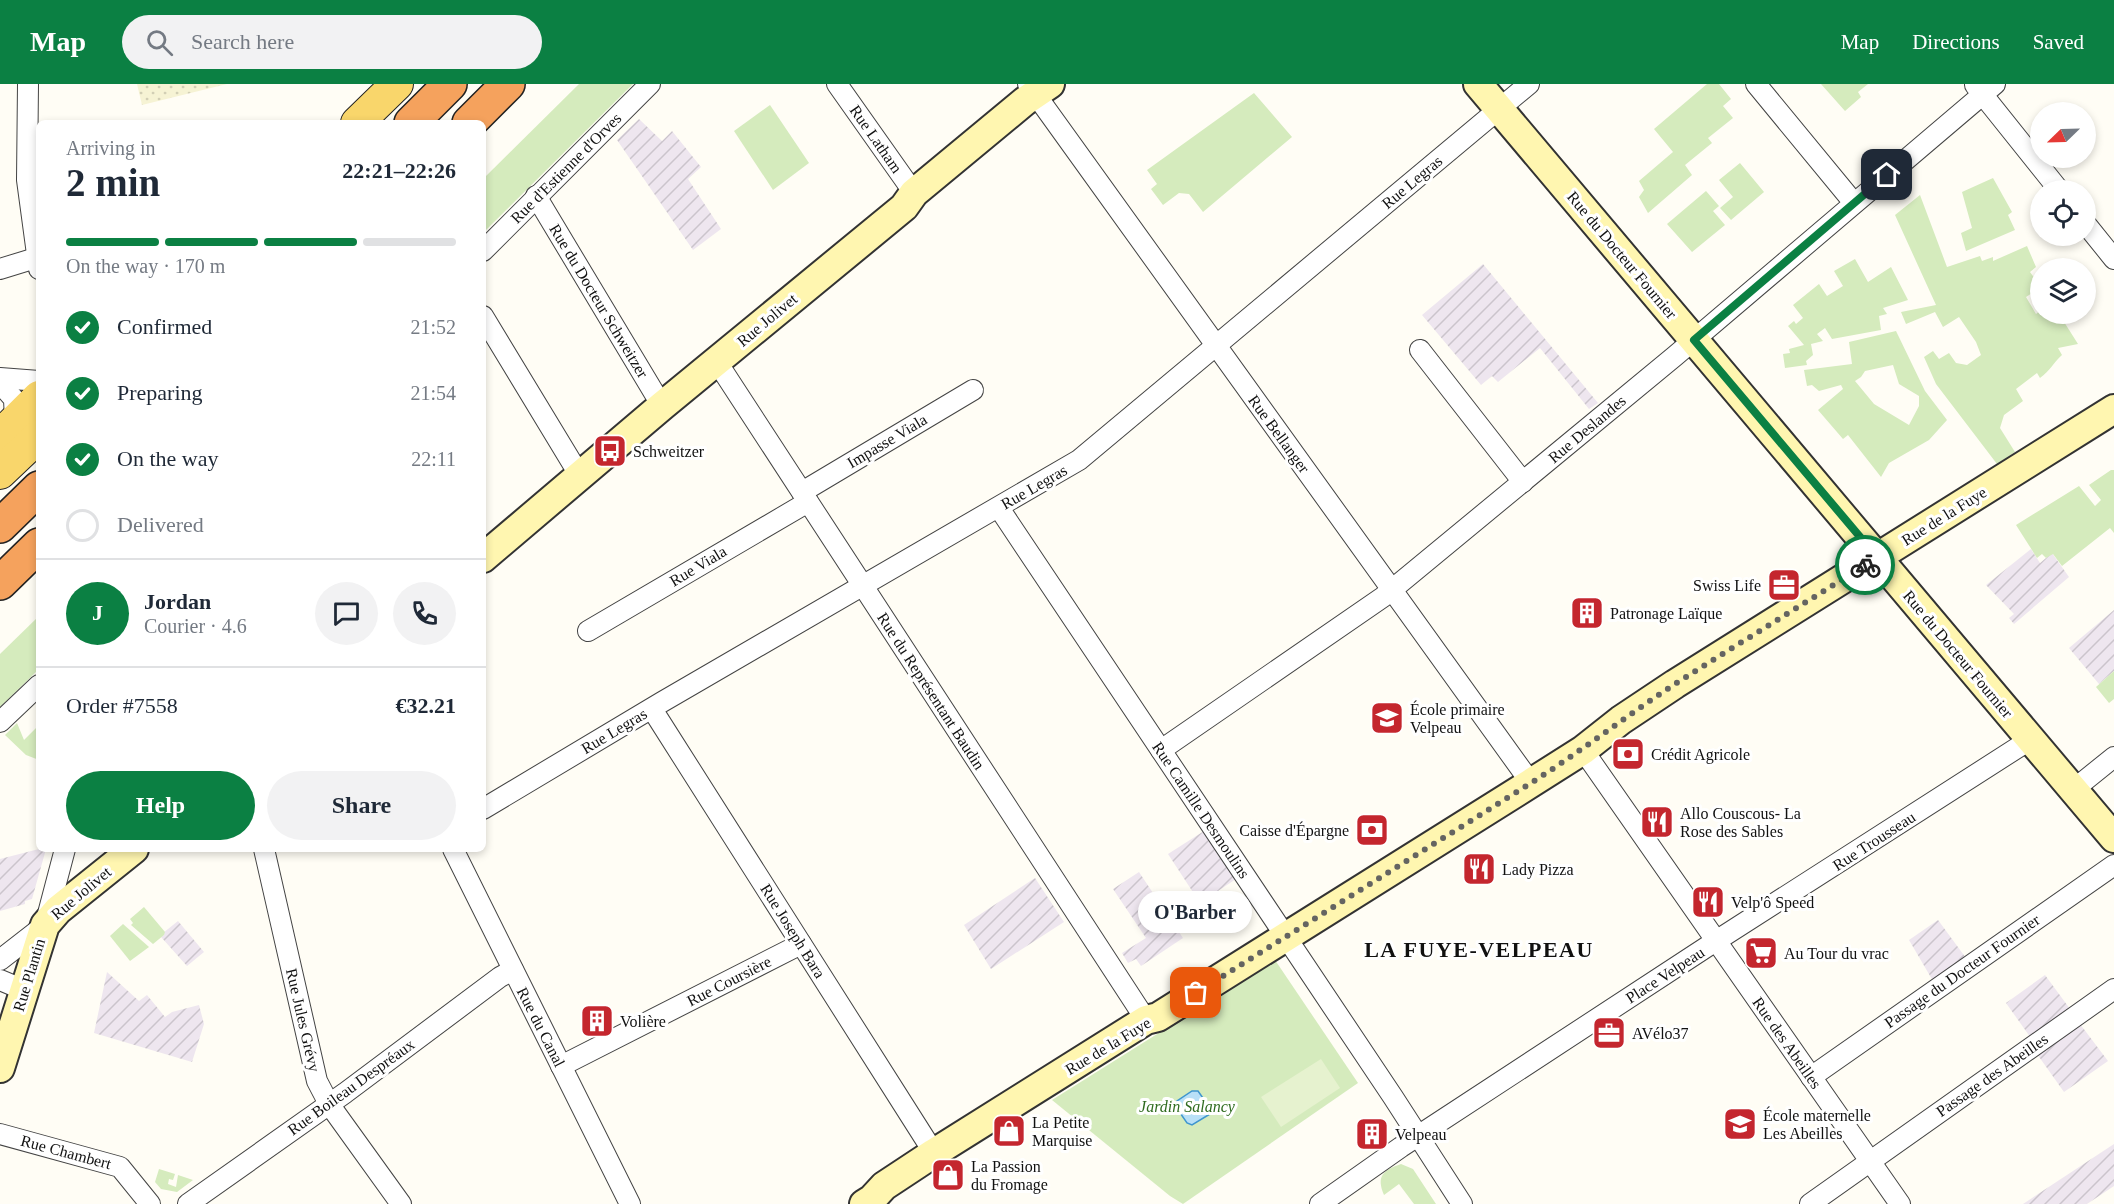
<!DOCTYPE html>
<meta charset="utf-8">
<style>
body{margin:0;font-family:"Times New Roman",serif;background:#f2f2f3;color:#1f2937;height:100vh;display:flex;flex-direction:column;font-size:22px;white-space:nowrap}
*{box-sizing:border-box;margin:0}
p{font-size:20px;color:#747a83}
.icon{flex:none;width:33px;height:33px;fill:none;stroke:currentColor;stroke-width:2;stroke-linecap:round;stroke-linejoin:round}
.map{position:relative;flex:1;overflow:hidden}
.panel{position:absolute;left:36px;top:36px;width:450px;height:732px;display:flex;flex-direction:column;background:#fff;border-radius:9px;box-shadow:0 3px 9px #0003}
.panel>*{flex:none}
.needle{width:39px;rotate:247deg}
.buttons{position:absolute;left:2030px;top:18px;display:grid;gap:12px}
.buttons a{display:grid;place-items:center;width:66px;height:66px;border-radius:50%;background:#fff;box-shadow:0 3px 9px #0003;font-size:30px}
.pin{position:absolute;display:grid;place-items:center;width:51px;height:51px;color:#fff;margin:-26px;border-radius:12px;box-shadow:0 3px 9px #0006}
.courier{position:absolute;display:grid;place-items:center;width:60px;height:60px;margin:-30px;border:4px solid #0b8043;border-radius:50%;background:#fff;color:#222;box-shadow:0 2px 8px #0007}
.bubble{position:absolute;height:42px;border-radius:21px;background:#fff;box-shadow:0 3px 9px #0003;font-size:20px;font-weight:700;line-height:42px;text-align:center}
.summary em{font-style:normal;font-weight:700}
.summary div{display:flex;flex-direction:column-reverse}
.summary{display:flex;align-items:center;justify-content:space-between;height:102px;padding:0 30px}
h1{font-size:39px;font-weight:700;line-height:45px}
.bar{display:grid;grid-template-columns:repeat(4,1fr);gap:9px 6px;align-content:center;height:72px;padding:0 30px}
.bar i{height:8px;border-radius:4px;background:#e0e1e3}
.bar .active{background:#0b8043}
.bar p{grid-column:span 4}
.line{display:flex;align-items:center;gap:15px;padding:0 30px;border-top:2px solid #e0e1e3}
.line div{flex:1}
.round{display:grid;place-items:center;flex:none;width:63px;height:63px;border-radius:32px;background:#f2f2f3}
ol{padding:0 30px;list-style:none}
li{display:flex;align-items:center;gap:18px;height:66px}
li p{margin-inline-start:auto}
li .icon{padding:6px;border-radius:50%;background:#0b8043;color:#fff;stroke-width:4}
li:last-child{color:#747a83}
li i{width:33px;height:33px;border:3px solid #e0e1e3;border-radius:50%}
.button{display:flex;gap:12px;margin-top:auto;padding:12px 30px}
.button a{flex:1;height:69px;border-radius:36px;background:#0b8043;color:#fff;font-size:24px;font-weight:700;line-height:69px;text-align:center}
.button a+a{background:#f2f2f3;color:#1f2937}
header{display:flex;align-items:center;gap:36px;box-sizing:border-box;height:84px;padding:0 30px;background:#0b8043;color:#fff}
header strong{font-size:28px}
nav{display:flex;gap:33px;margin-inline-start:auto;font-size:21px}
.search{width:420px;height:54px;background:#f2f2f3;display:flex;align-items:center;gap:15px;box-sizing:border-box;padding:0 21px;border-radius:33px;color:#747a83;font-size:22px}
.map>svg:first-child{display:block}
.industrial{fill:url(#industrial-furrows)}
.farmland{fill:url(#farmland-dots)}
.green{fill:#d5ebbd;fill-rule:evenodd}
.pitch{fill:#e6f2cf}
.water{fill:#b9e0f7;stroke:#3f96cf;stroke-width:1.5}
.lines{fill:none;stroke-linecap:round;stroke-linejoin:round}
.street-casing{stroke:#444;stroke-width:22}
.secondary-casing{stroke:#333;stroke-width:32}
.primary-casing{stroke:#222;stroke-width:34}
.highway-casing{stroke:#222;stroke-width:36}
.street{stroke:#fff;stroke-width:20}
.secondary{stroke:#fff6b0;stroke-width:28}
.primary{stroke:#f9d66b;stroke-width:32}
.highway{stroke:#f5a25d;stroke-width:33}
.done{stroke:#646461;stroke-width:6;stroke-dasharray:0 10.8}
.route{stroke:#0b8043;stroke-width:8}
.labels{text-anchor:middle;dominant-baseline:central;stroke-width:6;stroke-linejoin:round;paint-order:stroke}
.street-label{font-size:16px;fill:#111;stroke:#fff}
.poi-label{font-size:16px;fill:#111;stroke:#fff;text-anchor:start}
.park-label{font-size:16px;font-style:italic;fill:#2f6b1f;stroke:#fff}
.district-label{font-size:22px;font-weight:bold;letter-spacing:1.5px;fill:#111;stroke:#fff}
</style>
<header>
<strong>Map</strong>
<div class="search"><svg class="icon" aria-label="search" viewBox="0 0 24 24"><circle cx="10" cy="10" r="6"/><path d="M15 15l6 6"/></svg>Search here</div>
<nav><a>Map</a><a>Directions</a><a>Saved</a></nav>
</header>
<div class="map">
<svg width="2114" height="1120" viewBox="0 0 2114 1120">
<defs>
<pattern id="industrial-furrows" width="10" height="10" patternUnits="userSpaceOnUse" patternTransform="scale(1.5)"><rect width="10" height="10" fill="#eee6ef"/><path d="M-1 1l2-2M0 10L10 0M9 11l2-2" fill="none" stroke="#cbc4cc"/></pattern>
<pattern id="farmland-dots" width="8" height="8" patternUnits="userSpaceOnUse" patternTransform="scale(1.5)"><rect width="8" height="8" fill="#f6f3d4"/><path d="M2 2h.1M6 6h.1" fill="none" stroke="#d2cfb5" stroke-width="1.8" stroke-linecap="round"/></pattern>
</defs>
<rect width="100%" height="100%" fill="#fffdf5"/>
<g class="industrial">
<polygon points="639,35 662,57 672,47 701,83 688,95 721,145 693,166 617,56"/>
<polygon points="1483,180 1598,319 1589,325 1540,264 1498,298 1492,292 1481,301 1422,231"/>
<polygon points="2031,465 2040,479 2052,469 2069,493 2014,540 2009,534 2014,530 1986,501"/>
<polygon points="2114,526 2114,587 2099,600 2069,564"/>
<polygon points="1204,747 1236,795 1200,819 1168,770"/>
<polygon points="39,765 46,765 32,815 25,817 25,820 0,827 0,775"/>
<polygon points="1139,788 1183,854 1141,882 1136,875 1128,879 1122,869 1146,854 1113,805"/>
<polygon points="1035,794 1064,838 991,885 964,841"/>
<polygon points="1938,836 1966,874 1933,897 1909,856"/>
<polygon points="178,837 204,868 187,882 161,853 164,851 163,849"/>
<polygon points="107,888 139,917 147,911 165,933 172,928 199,921 204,940 192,978 94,949"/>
<polygon points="2045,891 2073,929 2033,957 2006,919"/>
<polygon points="2080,940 2108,977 2064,1008 2037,970"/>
<polygon points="2114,1060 2114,1102 2087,1120 2023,1120"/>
</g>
<polygon class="farmland" points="137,0 227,0 142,21"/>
<g class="green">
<polygon points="579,0 633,0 483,149 483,95"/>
<polygon points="1707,0 1719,0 1731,15 1723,22 1733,34 1708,54 1712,59 1685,81 1692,91 1648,129 1639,113 1644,106 1639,97 1673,68 1654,45"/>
<polygon points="1821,0 1868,0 1858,8 1861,13 1845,27"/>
<polygon points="1254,9 1292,53 1203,128 1189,110 1179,109 1163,121 1151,105 1157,100 1147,86"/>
<polygon points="770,21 809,79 773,106 734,47"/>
<polygon points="1740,79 1764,108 1731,136 1720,124 1733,113 1719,96"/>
<polygon points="1993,94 2012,128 2008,131 2015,146 1966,167 1961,149 1972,144 1962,108"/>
<polygon points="1706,107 1719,122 1713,127 1725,141 1692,168 1667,140"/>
<path d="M1920,111l27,72 33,-11 2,5 11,-4v4l34,-15 9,21 -6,5 10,14v2l-14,9 10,17 4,-3v3h19l19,30 -20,4 4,7c-9,8 -12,16 -22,23l-3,-5 -21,16 7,12 -19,14 -4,13 15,24 -18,12 -61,-80 -12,-27 9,-6 6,8 10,-6 7,10 11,2 14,-10 -5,-13 -17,-25 -16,10 -8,-15 -29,12 -5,-12 35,-7 -41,-90z"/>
<polygon points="1855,175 1868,198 1891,183 1908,216 1883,224 1887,230 1879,232 1881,246 1832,255 1825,244 1817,250 1823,257 1811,260 1813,271 1806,277 1807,281 1785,284 1783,270 1790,269 1789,265 1804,261 1788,242 1794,237 1796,240 1803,234 1793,221 1819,200 1827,212 1843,202 1834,187"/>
<path d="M1896,247l29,60 22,29 -18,20 -40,23 -8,14 -33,-42 -5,4 -25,-29 25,-21 -2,-4 -22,6 -7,-6 -5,1 -3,-16 48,-6 -3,-22zM1893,281l6,19 20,12v10l-10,19 -35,-21 -19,-23 6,-4 4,-6z"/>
<polygon points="2111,386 2114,386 2114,449 2110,444 2062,482 2053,470 2046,474 2042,470 2037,474 2016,441 2079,402 2095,422 2101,416 2089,401"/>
<polygon points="39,532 39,585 0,623 0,570"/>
<polygon points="2114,587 2114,615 2109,619 2096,603"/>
<polygon points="17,639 24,656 39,641 39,676 26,671 5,651"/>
<polygon points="144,823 165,848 164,851 153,860 131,841 133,839 130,835"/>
<polygon points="123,840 149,863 130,877 110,852"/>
<polygon points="1275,876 1358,999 1183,1120 1170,1112 1052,1016"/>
<path d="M1401,1080l12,5 23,35h-22l-15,-20 -15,11c-8,-19 -1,-25 17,-31z"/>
<polygon points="159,1085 175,1090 173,1096 169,1095 168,1100 176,1103 178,1091 193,1096 177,1108 161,1105 155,1098"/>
</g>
<polygon class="pitch" points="1321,975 1340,1004 1281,1043 1261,1013"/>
<polygon class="water" points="1192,1007 1198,1007 1210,1024 1210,1030 1192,1041 1187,1039 1176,1023 1177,1017"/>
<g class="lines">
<g class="street-casing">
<g id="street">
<polyline points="28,0 27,96 39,185"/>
<polyline points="837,0 914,109"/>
<polyline points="1028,0 1531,699"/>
<polyline points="1756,0 1854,119"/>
<polyline points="1975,1 2059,106"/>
<polyline points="536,112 662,322"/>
<polyline points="2085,139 2114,175"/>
<polyline points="483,167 650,0"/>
<polyline points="0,185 39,173"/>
<polyline points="483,232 580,392"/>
<polyline points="1420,266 1523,398"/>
<polyline points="717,278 1146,936"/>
<polyline points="0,294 39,297"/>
<polyline points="0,299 14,315 15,337"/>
<polyline points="802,408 973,306"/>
<polyline points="999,424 1393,1013 1462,1120"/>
<polyline points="588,547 808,418"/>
<polyline points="652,625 934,1069"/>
<polyline points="0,638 39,601"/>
<polyline points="1161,666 1383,513 1675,272 1995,0"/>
<polyline points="1583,666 1900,1120"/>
<polyline points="2073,706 2114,673"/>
<polyline points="483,725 662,618 1079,376 1529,0"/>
<polyline points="264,765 317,997 329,1020 401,1120"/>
<polyline points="453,765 630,1120"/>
<polyline points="0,876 45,841 65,765"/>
<polyline points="0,896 24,906"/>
<polyline points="561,982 801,860"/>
<polyline points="1811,993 2114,781"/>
<polyline points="0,1050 120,1083 150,1120"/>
<polyline points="188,1120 345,1009 500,893 513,886"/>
<polyline points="1320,1120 1401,1063 1705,864 2031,655"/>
<polyline points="1810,1120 2114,905"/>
</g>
</g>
<g class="secondary-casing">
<g id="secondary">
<polyline points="1478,0 2114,754"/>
<polyline points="483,474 662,322 904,123 914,109 1025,17 1050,0"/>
<polyline points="0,984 45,841 58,826 134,765"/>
<polyline points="864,1120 872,1115 884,1102 934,1069 1146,936 1158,933 1531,699 1583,666 1621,636 1675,600 2114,325"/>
</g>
</g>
<g class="primary-casing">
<g id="primary">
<polyline points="357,39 397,0"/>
<polyline points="0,352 39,313"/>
<polyline points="0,389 39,352"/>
</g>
</g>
<g class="highway-casing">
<g id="highway">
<polyline points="411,39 450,0"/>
<polyline points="469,39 508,0"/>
<polyline points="0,442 39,404"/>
<polyline points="0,499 39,461"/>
</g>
</g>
<use href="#street" class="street"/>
<use href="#secondary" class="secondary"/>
<use href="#primary" class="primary"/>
<use href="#highway" class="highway"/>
</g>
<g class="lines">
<path class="done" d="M1196,909l335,-210c49,-31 95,-67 144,-99 63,-40 127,-79 190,-119"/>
<polyline class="route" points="1865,481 1877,473 1694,256 1887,91"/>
</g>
<defs>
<g id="bus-square" transform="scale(1.725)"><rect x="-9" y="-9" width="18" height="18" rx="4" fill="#c4262e" stroke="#fff"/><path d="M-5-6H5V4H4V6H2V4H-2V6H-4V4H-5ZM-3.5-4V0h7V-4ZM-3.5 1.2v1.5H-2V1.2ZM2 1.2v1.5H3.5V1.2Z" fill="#fff"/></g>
<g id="office-square" transform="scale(1.725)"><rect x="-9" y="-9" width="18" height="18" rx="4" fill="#c4262e" stroke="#fff"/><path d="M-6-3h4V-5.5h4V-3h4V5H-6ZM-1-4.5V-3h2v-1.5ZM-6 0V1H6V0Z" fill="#fff"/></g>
<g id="building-square" transform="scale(1.725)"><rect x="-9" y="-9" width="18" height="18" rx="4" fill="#c4262e" stroke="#fff"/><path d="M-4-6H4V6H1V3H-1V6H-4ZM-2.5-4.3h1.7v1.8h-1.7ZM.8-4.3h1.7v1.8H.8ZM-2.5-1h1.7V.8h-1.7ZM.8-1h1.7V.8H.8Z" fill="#fff"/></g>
<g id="school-square" transform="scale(1.725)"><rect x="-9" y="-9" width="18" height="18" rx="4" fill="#c4262e" stroke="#fff"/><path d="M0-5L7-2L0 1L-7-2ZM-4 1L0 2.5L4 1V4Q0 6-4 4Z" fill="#fff"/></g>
<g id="bank-square" transform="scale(1.725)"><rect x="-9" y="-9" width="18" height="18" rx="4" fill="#c4262e" stroke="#fff"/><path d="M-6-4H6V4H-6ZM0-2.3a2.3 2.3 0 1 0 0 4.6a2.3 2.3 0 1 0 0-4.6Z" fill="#fff"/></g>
<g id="restaurant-square" transform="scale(1.725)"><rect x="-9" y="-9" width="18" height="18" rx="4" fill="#c4262e" stroke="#fff"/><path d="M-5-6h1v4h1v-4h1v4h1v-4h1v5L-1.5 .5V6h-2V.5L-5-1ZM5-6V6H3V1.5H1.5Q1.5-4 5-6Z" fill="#fff"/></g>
<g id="supermarket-square" transform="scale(1.725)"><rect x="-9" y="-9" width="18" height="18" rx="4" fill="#c4262e" stroke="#fff"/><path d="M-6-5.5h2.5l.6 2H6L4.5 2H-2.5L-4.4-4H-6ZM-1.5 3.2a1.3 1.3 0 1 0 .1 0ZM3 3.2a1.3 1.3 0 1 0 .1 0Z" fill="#fff"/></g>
<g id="shop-square" transform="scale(1.725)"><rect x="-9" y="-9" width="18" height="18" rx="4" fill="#c4262e" stroke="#fff"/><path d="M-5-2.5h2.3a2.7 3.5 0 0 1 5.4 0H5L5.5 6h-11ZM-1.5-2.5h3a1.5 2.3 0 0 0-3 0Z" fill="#fff"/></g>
</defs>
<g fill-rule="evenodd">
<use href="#bus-square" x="610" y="367"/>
<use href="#office-square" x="1784" y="501"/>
<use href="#building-square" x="1587" y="529"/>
<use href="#school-square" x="1387" y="634"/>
<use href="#bank-square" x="1628" y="670"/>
<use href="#restaurant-square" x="1657" y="738"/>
<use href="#bank-square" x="1372" y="746"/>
<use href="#restaurant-square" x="1479" y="785"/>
<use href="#restaurant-square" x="1708" y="818"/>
<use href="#supermarket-square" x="1761" y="869"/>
<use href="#building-square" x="597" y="937"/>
<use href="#office-square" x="1609" y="949"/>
<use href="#school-square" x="1740" y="1040"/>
<use href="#shop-square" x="1009" y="1047"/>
<use href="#building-square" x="1372" y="1050"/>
<use href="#shop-square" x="948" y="1091"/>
</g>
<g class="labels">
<g class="street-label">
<text transform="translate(876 55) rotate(55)">Rue Latham</text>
<text transform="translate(566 84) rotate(-45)">Rue d'Estienne d'Orves</text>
<text transform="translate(1412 98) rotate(-40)">Rue Legras</text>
<text transform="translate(1622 171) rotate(50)">Rue du Docteur Fournier</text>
<text transform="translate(599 217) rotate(59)">Rue du Docteur Schweitzer</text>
<text transform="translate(767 236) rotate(-40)">Rue Jolivet</text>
<text transform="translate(1587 345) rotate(-40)">Rue Deslandes</text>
<text transform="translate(1279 350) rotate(54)">Rue Bellanger</text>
<text transform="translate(887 357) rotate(-31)">Impasse Viala</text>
<text transform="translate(1034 403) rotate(-30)">Rue Legras</text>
<text transform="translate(1944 432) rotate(-32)">Rue de la Fuye</text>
<text transform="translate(698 482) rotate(-31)">Rue Viala</text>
<text transform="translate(1958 570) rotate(50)">Rue du Docteur Fournier</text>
<text transform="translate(931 607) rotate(57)">Rue du Représentant Baudin</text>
<text transform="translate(614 647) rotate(-31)">Rue Legras</text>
<text transform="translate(1201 726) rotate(56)">Rue Camille Desmoulins</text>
<text transform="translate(1874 757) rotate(-33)">Rue Trousseau</text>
<text transform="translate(81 809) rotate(-40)">Rue Jolivet</text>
<text transform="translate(793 847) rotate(58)">Rue Joseph Bara</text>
<text transform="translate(1962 887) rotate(-35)">Passage du Docteur Fournier</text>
<text transform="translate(29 891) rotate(-73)">Rue Plantin</text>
<text transform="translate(1665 891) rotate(-33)">Place Velpeau</text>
<text transform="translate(729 897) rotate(-27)">Rue Coursière</text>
<text transform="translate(303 936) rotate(77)">Rue Jules Grévy</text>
<text transform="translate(541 943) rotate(63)">Rue du Canal</text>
<text transform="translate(1787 959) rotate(55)">Rue des Abeilles</text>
<text transform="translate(1108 962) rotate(-31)">Rue de la Fuye</text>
<text transform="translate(1992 991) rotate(-35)">Passage des Abeilles</text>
<text transform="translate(351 1003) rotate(-36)">Rue Boileau Despréaux</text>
<text transform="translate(66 1068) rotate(15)">Rue Chambert</text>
</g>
<g class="poi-label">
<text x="633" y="367">Schweitzer</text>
<text x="1761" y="501" text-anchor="end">Swiss Life</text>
<text x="1610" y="529">Patronage Laïque</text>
<text x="1410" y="625">École primaire<tspan x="1410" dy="18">Velpeau</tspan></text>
<text x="1651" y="670">Crédit Agricole</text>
<text x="1680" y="729">Allo Couscous- La<tspan x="1680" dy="18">Rose des Sables</tspan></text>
<text x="1349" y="746" text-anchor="end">Caisse d'Épargne</text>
<text x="1502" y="785">Lady Pizza</text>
<text x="1731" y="818">Velp'ô Speed</text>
<text x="1784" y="869">Au Tour du vrac</text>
<text x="620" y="937">Volière</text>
<text x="1632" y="949">AVélo37</text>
<text x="1763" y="1031">École maternelle<tspan x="1763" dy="18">Les Abeilles</tspan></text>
<text x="1032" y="1038">La Petite<tspan x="1032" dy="18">Marquise</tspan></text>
<text x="1395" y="1050">Velpeau</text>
<text x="971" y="1082">La Passion<tspan x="971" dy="18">du Fromage</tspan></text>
</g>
<g class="park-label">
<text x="1187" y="1022">Jardin Salancy</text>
</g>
<g class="district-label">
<text x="1479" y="865">LA FUYE-VELPEAU</text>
</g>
</g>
</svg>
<div class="buttons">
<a><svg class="needle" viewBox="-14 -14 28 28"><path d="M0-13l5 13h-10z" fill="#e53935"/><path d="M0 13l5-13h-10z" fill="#747a83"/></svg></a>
<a><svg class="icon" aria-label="locate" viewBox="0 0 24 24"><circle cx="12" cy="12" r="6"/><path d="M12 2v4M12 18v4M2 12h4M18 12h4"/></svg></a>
<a><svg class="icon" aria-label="layers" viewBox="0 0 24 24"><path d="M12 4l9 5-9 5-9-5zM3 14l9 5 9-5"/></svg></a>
</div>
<div class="pin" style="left:1196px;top:909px;background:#ea580c"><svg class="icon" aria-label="bag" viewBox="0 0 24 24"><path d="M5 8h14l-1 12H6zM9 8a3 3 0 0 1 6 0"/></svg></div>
<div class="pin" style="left:1887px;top:91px;background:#1f2937"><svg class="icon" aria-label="home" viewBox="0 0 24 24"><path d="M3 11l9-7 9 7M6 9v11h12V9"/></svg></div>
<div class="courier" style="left:1865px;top:481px"><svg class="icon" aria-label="bike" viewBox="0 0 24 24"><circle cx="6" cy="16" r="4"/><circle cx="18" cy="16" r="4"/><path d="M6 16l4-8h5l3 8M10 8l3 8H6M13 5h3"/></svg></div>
<div class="bubble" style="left:1138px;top:807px;width:114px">O'Barber</div>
<section class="panel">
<div class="summary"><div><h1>2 min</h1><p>Arriving in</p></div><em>22:21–22:26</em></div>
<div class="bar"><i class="active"></i><i class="active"></i><i class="active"></i><i></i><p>On the way · 170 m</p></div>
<ol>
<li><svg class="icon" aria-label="check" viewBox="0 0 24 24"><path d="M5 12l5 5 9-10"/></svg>Confirmed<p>21:52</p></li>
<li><svg class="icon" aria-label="check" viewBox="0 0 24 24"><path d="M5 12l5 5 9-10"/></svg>Preparing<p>21:54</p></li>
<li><svg class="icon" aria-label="check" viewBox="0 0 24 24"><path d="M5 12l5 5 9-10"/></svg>On the way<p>22:11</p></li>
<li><i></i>Delivered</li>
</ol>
<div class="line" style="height:108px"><b class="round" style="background:#0b8043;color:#fff">J</b><div><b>Jordan</b><p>Courier · 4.6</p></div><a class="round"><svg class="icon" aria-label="chat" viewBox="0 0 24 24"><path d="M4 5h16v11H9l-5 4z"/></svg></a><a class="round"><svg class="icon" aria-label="phone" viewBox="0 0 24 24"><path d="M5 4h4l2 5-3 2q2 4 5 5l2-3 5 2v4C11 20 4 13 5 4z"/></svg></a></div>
<div class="line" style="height:78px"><div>Order #7558</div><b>€32.21</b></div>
<div class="button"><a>Help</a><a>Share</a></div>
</section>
</div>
